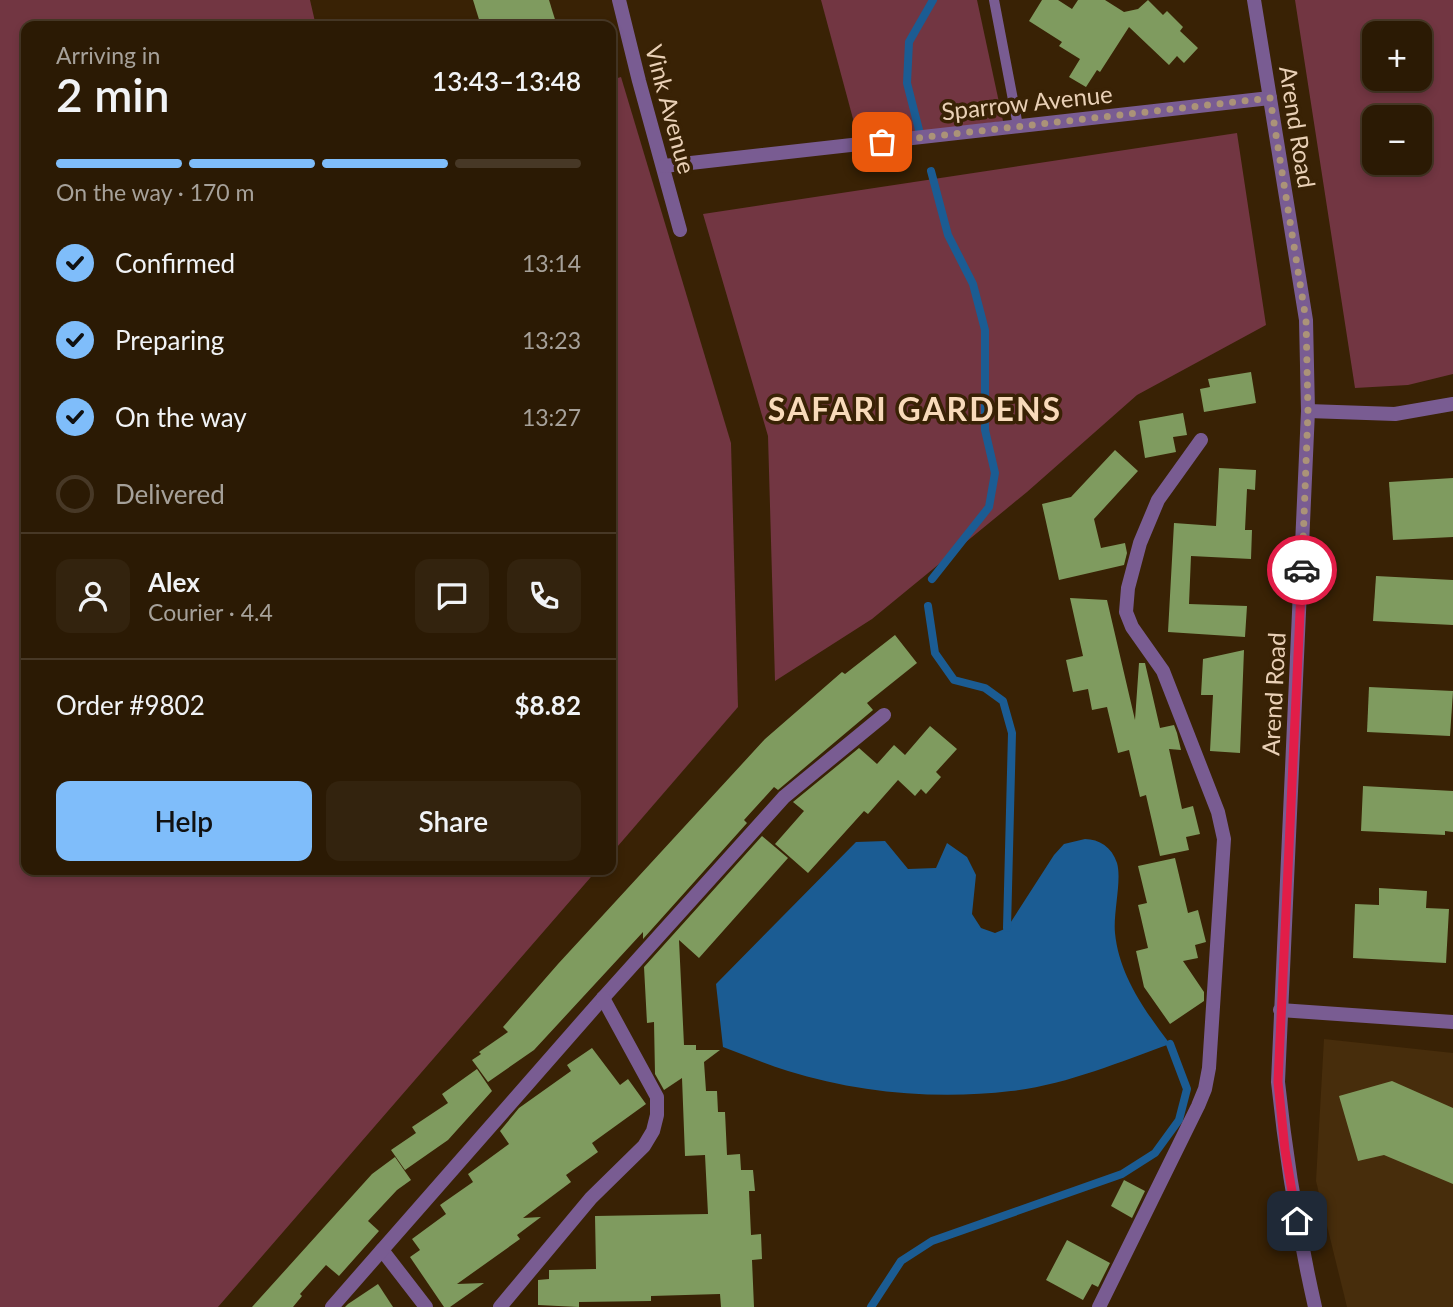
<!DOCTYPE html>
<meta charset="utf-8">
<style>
body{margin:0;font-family:Lato,sans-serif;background:#33230e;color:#f1f3f6;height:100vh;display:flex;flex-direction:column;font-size:26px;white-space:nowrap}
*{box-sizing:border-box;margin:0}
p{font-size:23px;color:#a6a19a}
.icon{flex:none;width:38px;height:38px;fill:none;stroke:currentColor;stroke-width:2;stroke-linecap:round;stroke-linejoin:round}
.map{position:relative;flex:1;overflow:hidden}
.drawer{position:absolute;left:21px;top:21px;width:595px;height:854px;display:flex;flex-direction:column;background:#2b1a04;border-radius:14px;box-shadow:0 4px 10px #0003,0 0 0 2px #473826}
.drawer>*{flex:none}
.controls{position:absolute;left:1362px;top:21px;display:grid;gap:14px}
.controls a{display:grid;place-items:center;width:70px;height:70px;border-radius:14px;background:#2b1a04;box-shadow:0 4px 10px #0003,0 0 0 2px #473826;font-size:35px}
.pin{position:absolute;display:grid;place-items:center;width:60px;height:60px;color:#fff;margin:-30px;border-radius:14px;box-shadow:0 4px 10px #0006}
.courier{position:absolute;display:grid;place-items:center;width:70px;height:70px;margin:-35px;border:5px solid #e11d48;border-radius:50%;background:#fff;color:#222;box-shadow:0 2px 9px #0007}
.summary em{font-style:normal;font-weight:600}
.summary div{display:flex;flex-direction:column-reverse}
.summary{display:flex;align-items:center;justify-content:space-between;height:119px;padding:0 35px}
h1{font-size:46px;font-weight:600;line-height:52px}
.bar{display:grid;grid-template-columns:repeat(4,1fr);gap:10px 7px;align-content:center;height:84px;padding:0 35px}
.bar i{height:9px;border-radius:5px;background:#473826}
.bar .active{background:#7fbdfa}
.bar p{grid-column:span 4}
.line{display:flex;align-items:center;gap:18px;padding:0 35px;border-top:2px solid #473826}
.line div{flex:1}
.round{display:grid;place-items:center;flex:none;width:74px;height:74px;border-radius:14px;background:#33230e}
ol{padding:0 35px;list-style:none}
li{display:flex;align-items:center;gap:21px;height:77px}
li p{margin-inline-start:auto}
li .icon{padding:7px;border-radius:50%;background:#7fbdfa;color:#111;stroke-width:4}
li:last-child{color:#a6a19a}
li i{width:38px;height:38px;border:4px solid #473826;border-radius:50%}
.cta{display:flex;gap:14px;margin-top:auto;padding:14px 35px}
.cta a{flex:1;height:80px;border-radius:14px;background:#7fbdfa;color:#111;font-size:28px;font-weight:600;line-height:80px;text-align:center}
.cta a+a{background:#33230e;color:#f1f3f6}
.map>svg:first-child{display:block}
.built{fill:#472d0c}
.green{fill:#723642;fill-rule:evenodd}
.water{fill:#1b5c93}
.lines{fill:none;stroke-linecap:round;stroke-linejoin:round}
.stream{stroke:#1b5c93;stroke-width:8}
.building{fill:#7f9b5f}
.lane{stroke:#795c92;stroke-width:10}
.street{stroke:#795c92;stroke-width:14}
.done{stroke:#ab9378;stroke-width:7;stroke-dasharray:0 12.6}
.route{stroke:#e11d48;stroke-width:9}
.labels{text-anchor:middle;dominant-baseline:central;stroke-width:7;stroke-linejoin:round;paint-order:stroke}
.street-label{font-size:24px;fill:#e9d0b6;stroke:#392205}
.district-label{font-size:32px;font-weight:bold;letter-spacing:2px;fill:#f8daba;stroke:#392205}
</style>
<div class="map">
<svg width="1453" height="1307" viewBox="0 0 1453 1307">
<rect width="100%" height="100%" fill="#392205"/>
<polygon class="built" points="1324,1039 1453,1053 1453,1307 1347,1307 1316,1181"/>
<g class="green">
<polygon points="0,0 310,0 316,26 26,26 26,870 597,870 218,1307 0,1307"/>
<polygon points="821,0 977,0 1003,121 859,141"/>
<path d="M1295,0h158v374l-45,11 -53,3zM1419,33v46h-45v-46zM1419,117v46h-45v-46z"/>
<polygon points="621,77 731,443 738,707 611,854 611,80"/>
<polygon points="1237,133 1266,325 1137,395 1027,492 872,619 775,681 768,436 703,214"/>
</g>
<path class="water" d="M1085,839c14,0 27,8 32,24 5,17 -4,50 -2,70 4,42 30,78 55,111 -51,18 -104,41 -159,47 -73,9 -153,2 -223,-20 -22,-7 -44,-16 -65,-24l-7,-63 140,-142 29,-1 23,28 28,-1 11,-25 20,14 9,18 -4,39 9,14 14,5 12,-5 47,-73 10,-11z"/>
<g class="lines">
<g class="stream">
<polyline points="919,130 907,83 909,42 933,0"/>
<polyline points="931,171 948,235 973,284 985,330 985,430 995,473 989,507 932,579"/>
<polyline points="928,606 935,653 954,680 985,688 1003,701 1012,733 1007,928"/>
<polyline points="871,1307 901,1261 932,1241 1122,1174 1155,1153 1179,1120 1187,1089 1170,1044"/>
</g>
</g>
<g class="building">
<polygon points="473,0 549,0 557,26 481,26"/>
<polygon points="1042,0 1058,0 1072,9 1078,0 1105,0 1124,12 1138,9 1148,0 1163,15 1167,11 1183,27 1180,31 1198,48 1184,63 1177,56 1169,65 1129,27 1100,72 1097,70 1086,87 1069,77 1080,59 1059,46 1062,42 1029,21"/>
<polygon points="1251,372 1256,403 1204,412 1200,389 1210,387 1208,379"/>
<polygon points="1183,413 1187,435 1173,437 1176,452 1145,458 1139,421"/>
<polygon points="1115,450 1138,471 1094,519 1101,548 1125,543 1127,553 1124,565 1059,580 1042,504 1071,497"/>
<polygon points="1219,468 1256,470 1255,490 1247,489 1245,530 1252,530 1251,559 1191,556 1189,604 1247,606 1245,637 1168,632 1174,523 1216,526"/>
<polygon points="1453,478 1453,537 1393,540 1389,482"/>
<polygon points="1376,576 1453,580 1453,625 1373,621"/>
<polygon points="1070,598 1107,600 1135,720 1139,663 1145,663 1160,728 1174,725 1177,733 1181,750 1169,749 1182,809 1193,806 1200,834 1186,837 1189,850 1160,856 1146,795 1140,797 1129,750 1118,753 1107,707 1092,710 1088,689 1073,692 1066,660 1083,656"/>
<polygon points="895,635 917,663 867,703 873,710 778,790 774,787 744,820 747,823 643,939 643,932 534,1050 488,1082 472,1060 481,1054 479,1052 508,1032 503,1027 558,964 765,739 842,672 845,674"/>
<polygon points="1244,650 1240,753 1210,751 1213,695 1201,695 1203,659"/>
<polygon points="1369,687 1453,691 1450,736 1367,732"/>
<polygon points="930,726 957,749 936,772 941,777 926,794 921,789 915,796 898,780 868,814 864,811 808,873 775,844 804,811 793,802 859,748 877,764 894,745 905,755"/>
<polygon points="1363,786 1453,791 1453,832 1445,831 1445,835 1361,831"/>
<polygon points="762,836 788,858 699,958 679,940 684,1045 696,1045 696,1050 720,1050 704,1062 706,1091 717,1091 718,1112 725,1112 727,1155 740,1154 741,1170 753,1170 755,1191 749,1191 751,1235 761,1234 762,1259 752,1260 754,1307 721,1307 720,1294 651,1296 651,1301 579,1302 579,1307 538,1305 538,1280 549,1279 549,1270 596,1269 595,1216 708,1214 705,1155 685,1156 682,1078 664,1090 655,1074 654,1022 647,1023 644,967"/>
<polygon points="1175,858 1188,913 1198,910 1206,942 1195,945 1198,958 1183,961 1204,992 1204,1001 1170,1024 1144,987 1136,951 1148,948 1138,905 1147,903 1138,866"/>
<polygon points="1379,888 1427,891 1426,908 1449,909 1446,963 1353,958 1355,904 1379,905"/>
<polygon points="592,1048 620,1085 628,1079 646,1104 592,1143 598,1152 566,1175 571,1182 523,1218 541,1217 517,1235 520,1239 457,1284 484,1283 450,1307 444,1307 410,1257 420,1250 412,1239 446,1214 440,1205 473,1182 468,1174 509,1144 500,1131 519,1108 571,1071 567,1065"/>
<polygon points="477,1069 492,1091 448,1140 405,1170 391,1150 416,1133 412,1127 448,1103 442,1094"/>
<polygon points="1392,1081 1453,1108 1453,1184 1384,1155 1358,1161 1339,1096"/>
<polygon points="395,1157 411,1180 397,1190 368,1221 379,1231 339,1276 326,1265 300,1294 302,1296 293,1307 252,1307 372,1174"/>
<polygon points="1124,1180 1145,1191 1132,1218 1111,1206"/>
<polygon points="1067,1240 1110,1263 1098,1287 1092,1284 1083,1300 1046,1280"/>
<polygon points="378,1284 393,1307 345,1307 348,1304"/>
</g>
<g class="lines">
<polyline class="lane" points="994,0 1018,126"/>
<g class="street">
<polyline points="619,0 639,81 680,230"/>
<path d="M1254,0l52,320 2,91 -30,671c8,76 20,150 37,225"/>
<polyline points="664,166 1270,98"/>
<polyline points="1308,411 1395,414 1453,404"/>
<polyline points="1280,1010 1453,1022"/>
<polyline points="382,1250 426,1307"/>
<polyline points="332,1307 603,998 784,797 884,715"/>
<polyline points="500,1307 591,1198 644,1146 653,1131 657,1115 657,1097 603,998"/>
<polyline points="1099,1307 1198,1106 1205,1089 1209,1068 1224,839 1218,812 1163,671 1132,627 1126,612 1128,588 1140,543 1158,500 1201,440"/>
</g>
</g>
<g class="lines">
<polyline class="done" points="882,142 1270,98 1306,320 1308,411 1302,570"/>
<polyline class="route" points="1297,1221 1285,1150 1278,1082 1302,570"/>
</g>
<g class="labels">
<g class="street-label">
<text transform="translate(1027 102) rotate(-6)">Sparrow Avenue</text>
<text transform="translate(671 109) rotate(75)">Vink Avenue</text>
<text transform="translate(1298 127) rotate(81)">Arend Road</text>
<text transform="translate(1273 694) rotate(-87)">Arend Road</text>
</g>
<g class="district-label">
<text x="915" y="408">SAFARI GARDENS</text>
</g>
</g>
</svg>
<div class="controls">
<a>+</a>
<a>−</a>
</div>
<div class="pin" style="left:882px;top:142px;background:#ea580c"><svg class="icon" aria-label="bag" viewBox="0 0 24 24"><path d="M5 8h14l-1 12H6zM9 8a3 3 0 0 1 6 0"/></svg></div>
<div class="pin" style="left:1297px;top:1221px;background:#1f2937"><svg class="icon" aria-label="home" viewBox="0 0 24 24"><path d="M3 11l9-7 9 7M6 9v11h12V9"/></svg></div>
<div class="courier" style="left:1302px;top:570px"><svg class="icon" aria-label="car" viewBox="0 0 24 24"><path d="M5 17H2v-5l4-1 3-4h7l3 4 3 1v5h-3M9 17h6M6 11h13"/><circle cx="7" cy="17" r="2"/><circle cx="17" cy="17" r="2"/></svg></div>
<section class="drawer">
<div class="summary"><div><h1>2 min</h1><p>Arriving in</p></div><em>13:43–13:48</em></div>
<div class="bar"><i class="active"></i><i class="active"></i><i class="active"></i><i></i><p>On the way · 170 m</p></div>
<ol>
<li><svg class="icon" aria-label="check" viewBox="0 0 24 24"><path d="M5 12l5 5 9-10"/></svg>Confirmed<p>13:14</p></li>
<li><svg class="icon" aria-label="check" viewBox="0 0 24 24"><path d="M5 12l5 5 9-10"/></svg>Preparing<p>13:23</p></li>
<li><svg class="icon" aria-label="check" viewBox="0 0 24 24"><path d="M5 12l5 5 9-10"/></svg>On the way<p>13:27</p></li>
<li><i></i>Delivered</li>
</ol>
<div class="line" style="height:126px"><a class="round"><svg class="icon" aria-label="person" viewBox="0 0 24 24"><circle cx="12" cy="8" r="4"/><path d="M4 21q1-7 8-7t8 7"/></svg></a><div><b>Alex</b><p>Courier · 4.4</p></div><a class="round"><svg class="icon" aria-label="chat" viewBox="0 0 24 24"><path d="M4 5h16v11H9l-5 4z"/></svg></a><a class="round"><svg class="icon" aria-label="phone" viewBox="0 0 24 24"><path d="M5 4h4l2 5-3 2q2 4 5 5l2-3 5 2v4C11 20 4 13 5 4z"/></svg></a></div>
<div class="line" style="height:91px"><div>Order #9802</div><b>$8.82</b></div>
<div class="cta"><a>Help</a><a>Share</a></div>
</section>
</div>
